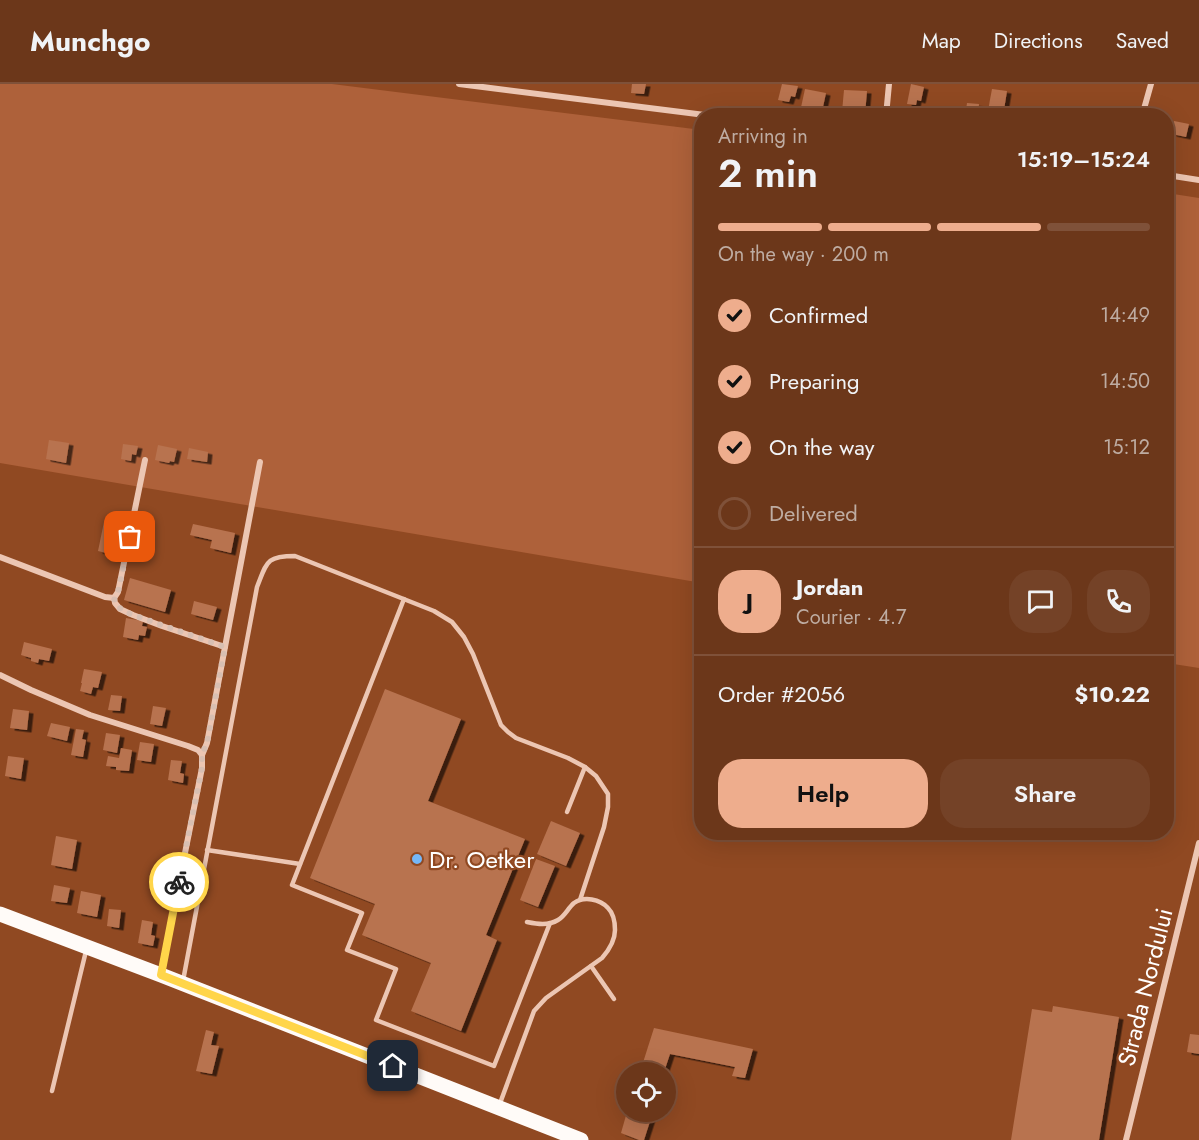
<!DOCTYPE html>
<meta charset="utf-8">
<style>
body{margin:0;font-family:Jost,sans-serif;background:#744227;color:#f1f3f6;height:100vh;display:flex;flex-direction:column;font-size:22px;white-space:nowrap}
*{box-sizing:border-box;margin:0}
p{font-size:20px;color:#beaca2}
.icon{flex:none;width:33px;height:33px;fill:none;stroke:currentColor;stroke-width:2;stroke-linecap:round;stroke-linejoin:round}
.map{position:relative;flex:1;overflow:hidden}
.sheet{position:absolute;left:694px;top:24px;width:480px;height:732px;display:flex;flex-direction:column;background:#6c371a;border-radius:24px;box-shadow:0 6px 24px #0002,0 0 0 2px #7f5139}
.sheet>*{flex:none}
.fabs{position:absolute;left:616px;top:978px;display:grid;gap:12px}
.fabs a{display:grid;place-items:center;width:60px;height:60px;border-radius:50%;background:#6c371a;box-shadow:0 6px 24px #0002,0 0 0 2px #7f5139;font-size:30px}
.pin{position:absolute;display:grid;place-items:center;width:51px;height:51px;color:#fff;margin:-26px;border-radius:12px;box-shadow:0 3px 9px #0006}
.courier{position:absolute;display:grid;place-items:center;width:60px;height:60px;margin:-30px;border:4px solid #ffd54a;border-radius:50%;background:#fff;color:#222;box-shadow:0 2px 8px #0007}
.headline em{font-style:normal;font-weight:600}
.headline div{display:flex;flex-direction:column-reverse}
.headline{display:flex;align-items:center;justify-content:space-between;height:102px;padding:0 24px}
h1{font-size:39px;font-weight:600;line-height:45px}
.bar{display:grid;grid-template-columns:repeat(4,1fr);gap:9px 6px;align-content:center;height:72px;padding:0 24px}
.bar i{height:8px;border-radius:4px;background:#7f5139}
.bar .selected{background:#eead8d}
.bar p{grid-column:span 4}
.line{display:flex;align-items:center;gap:15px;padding:0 24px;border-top:2px solid #7f5139}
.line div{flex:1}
.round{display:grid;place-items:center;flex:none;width:63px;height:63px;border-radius:24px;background:#744227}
ol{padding:0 24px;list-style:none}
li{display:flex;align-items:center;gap:18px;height:66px}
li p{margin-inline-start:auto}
li .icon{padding:6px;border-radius:50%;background:#eead8d;color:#111;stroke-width:4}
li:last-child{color:#beaca2}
li i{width:33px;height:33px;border:3px solid #7f5139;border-radius:50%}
.cta{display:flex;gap:12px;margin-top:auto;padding:12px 24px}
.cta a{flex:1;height:69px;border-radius:24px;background:#eead8d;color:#111;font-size:24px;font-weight:600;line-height:69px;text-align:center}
.cta a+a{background:#744227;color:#f1f3f6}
header{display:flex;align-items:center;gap:36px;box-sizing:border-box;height:84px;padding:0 30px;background:#6c371a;border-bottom:2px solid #7f5139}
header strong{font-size:28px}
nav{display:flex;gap:33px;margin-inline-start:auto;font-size:21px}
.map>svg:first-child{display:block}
.green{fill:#ae613a}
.building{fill:#b8734f;filter:url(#shadow)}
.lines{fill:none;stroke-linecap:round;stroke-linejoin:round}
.service{stroke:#ecc6b3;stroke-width:4.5}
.minor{stroke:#ecc6b3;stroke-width:6}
.primary{stroke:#fffbf8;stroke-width:15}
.done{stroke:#d8bfb2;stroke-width:6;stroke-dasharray:0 10.8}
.route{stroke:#ffd54a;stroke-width:8}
.poi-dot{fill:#75b7f8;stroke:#904922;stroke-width:2}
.labels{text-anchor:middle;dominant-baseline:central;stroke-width:4.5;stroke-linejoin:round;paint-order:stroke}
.poi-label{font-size:24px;fill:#fff;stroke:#904922;text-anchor:start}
.street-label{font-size:24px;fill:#fff;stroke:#904922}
</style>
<header>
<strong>Munchgo</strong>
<nav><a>Map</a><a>Directions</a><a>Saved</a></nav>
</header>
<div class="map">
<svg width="1199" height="1056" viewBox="0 0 1199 1056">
<defs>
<filter id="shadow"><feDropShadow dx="4.5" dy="2.5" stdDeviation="0" flood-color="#0009"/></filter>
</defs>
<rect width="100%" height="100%" fill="#904922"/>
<g class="green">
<polygon points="0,0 332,0 702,46 702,499 0,379"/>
<polygon points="1167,109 1199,114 1199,584 1167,579"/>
</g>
<g class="building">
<polygon points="632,0 646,0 644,10 631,9"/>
<polygon points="782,0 798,2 795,13 791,12 789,18 778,16"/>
<polygon points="911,0 924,3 921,17 917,16 916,21 907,20"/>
<polygon points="805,5 826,9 821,32 800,28"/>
<polygon points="992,5 1007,7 1003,32 987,32"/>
<polygon points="844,6 867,7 865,30 842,28"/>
<polygon points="967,19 979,20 978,32 965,32"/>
<polygon points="1174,37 1189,40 1186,53 1172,50"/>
<polygon points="49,356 69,359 66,379 46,375"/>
<polygon points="123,360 138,362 136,371 132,370 131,377 121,375"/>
<polygon points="158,361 177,365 174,378 170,377 169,379 155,376"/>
<polygon points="189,364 208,368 207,378 187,375"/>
<polygon points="111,430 124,433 119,456 114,455 110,470 98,467 104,438 109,440"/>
<polygon points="193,440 235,449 231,469 210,464 212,456 190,451"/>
<polygon points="130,494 171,506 165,528 124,516"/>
<polygon points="194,517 217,523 213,536 191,530"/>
<polygon points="126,534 143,537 142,542 147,543 145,552 139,551 138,556 123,553"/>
<polygon points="24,558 52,565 49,577 39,575 38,579 31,577 31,574 21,571"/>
<polygon points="84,585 102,588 98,604 93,603 91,610 80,607 82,599 81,599"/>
<polygon points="385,605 461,635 428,717 525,755 486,851 497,856 461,947 411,927 431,879 362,851 375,820 310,794"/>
<polygon points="111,611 122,612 120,627 108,626"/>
<polygon points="153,622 166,624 162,642 150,640"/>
<polygon points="13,625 29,627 27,646 10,644"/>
<polygon points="51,639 70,643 67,657 47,652"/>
<polygon points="76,645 84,646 82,655 86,656 83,673 71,671"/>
<polygon points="106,649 120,651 117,669 103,666"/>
<polygon points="140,658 154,660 151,678 137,676"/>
<polygon points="121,664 132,666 129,687 116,686 116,683 106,682 108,672 119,674"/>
<polygon points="8,672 24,674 21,695 5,692"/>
<polygon points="171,676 182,677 180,689 184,690 183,699 168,696"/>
<polygon points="551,737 580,749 566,782 537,770"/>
<polygon points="56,752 77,756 72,785 51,781"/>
<polygon points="536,775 555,782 538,823 520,816"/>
<polygon points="54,801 70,804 67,819 51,817"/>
<polygon points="81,807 101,811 97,833 77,829"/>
<polygon points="109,825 121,826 119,844 107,842"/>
<polygon points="142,836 153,838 151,851 155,852 153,862 138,859"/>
<polygon points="1053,922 1119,933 1099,1056 1011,1056 1032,925 1052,928"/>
<polygon points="654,944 753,965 745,994 732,992 735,983 670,970 664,988 640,988"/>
<polygon points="206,946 214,948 211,961 219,962 212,990 196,987"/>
<polygon points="1190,950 1199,951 1199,970 1187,968"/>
<polygon points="627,1028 653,1028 644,1056 639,1056 621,1049"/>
</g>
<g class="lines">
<g class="service">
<polyline points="404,515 292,801 362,829 347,866 396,885 376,936 494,982 550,839"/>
<polyline points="567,728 585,683 596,692 608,710 608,723 604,743 580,816"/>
<polyline points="207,766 300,780"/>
<polyline points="591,882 614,915"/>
<path d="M183,897l74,-394c10,-25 9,-31 38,-31l139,55 18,11 12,15 9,17 28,71 7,7 8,6 52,20 17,9"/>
<polyline points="52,1007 86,867"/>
<path d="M499,1022l35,-95 12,-13 56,-40c7,-8 13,-17 13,-28 0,-8 -1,-16 -7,-22 -8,-9 -24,-12 -34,-5 -6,5 -9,13 -16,17 -10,6 -21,4 -31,2"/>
</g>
<g class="minor">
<polyline points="459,0 713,32"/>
<polyline points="886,32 889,0"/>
<polyline points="1142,32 1151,0"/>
<polyline points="1167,91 1199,96"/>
<polyline points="0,473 105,513 114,514 118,508 145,376"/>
<polyline points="114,514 115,519 120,525 133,531 162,542 225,563 207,659 202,671"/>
<polyline points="225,563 260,378"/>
<polyline points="0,591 31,606 90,631 188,662 198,666 202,671 202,684 161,889"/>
<polyline points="1126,1056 1199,759"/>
</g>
<polyline class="primary" points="0,830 161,891 581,1056"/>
</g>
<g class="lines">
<path class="done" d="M130,453l-12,55 -4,6c2,10 10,13 19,17l92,32 -18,96 -5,11v14l-23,114"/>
<polyline class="route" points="179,798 161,891 393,982"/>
</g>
<circle class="poi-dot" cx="417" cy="775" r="6"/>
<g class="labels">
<g class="poi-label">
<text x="429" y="775">Dr. Oetker</text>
</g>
<g class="street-label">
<text transform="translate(1145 903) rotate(-76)">Strada Nordului</text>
</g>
</g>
</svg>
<div class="fabs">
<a><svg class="icon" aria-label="locate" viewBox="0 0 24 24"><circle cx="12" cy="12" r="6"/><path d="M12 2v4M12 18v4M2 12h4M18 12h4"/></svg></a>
</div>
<div class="pin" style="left:130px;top:453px;background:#ea580c"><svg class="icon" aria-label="bag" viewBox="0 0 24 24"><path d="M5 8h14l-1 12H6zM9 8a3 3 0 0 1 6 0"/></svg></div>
<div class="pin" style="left:393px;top:982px;background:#1f2937"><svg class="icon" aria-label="home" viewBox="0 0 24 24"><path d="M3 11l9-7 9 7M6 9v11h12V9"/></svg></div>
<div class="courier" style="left:179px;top:798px"><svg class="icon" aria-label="bike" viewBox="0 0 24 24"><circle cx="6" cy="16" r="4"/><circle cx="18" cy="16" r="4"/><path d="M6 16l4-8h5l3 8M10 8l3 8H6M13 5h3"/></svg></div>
<section class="sheet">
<div class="headline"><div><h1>2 min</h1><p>Arriving in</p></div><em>15:19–15:24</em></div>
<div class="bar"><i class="selected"></i><i class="selected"></i><i class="selected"></i><i></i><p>On the way · 200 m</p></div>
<ol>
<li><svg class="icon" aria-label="check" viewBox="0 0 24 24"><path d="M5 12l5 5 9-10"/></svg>Confirmed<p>14:49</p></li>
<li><svg class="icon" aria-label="check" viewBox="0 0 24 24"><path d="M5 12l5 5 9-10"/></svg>Preparing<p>14:50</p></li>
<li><svg class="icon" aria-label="check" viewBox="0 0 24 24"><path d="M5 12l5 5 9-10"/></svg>On the way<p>15:12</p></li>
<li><i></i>Delivered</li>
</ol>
<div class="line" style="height:108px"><b class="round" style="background:#eead8d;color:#111">J</b><div><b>Jordan</b><p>Courier · 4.7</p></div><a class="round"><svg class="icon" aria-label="chat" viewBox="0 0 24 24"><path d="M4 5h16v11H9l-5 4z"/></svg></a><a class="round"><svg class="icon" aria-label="phone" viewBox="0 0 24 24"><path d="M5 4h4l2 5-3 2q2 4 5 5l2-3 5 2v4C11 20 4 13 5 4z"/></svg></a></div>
<div class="line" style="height:78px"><div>Order #2056</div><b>$10.22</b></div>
<div class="cta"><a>Help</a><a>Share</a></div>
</section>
</div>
